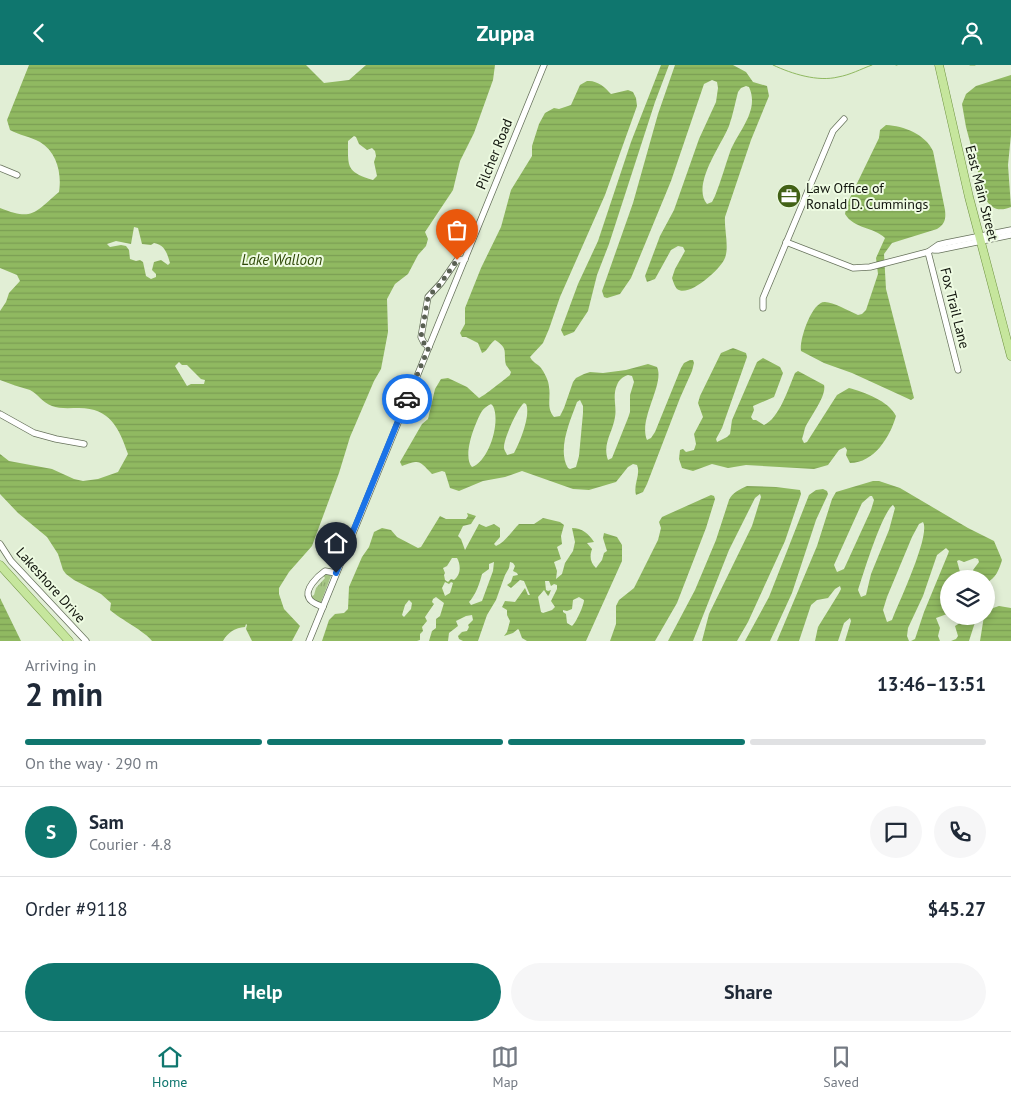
<!DOCTYPE html>
<meta charset="utf-8">
<style>
body{margin:0;font-family:"PT Sans",sans-serif;background:#f6f6f7;color:#1f2937;height:100vh;display:flex;flex-direction:column;font-size:19px;white-space:nowrap}
*{box-sizing:border-box;margin:0}
p{font-size:16px;color:#747a83}
.icon{flex:none;width:28px;height:28px;fill:none;stroke:currentColor;stroke-width:2;stroke-linecap:round;stroke-linejoin:round}
.map{position:relative;height:576px;overflow:hidden}
.side{display:flex;flex-direction:column;background:#fff;flex:1}
.side>*{flex:none}
.tools{position:absolute;left:940px;top:505px;display:grid;gap:10px}
.tools a{display:grid;place-items:center;width:55px;height:55px;border-radius:50%;background:#fff;box-shadow:0 2px 8px #0003;font-size:25px}
.pin{position:absolute;display:grid;place-items:center;width:42px;height:42px;color:#fff;margin:-51px -21px;border-radius:50% 50% 50% 0;rotate:-45deg;box-shadow:0 0 5px #0007}
.pin .icon{rotate:45deg}
.courier{position:absolute;display:grid;place-items:center;width:50px;height:50px;margin:-25px;border:4px solid #1a73e8;border-radius:50%;background:#fff;color:#222;box-shadow:0 1px 6px #0007}
.headline em{font-style:normal;font-weight:800}
.headline div{display:flex;flex-direction:column-reverse}
.headline{display:flex;align-items:center;justify-content:space-between;height:85px;padding:0 25px}
h1{font-size:32px;font-weight:800;line-height:38px}
.bar{display:grid;grid-template-columns:repeat(4,1fr);gap:8px 5px;align-content:center;height:60px;padding:0 25px}
.bar i{height:6px;border-radius:4px;background:#e0e1e3}
.bar .current{background:#0f766e}
.bar p{grid-column:span 4}
.line{display:flex;align-items:center;gap:12px;padding:0 25px;border-top:1px solid #e0e1e3}
.line div{flex:1}
.round{display:grid;place-items:center;flex:none;width:52px;height:52px;border-radius:26px;background:#f6f6f7}
.button{display:flex;gap:10px;margin-top:auto;padding:10px 25px}
.button a{flex:1;height:58px;border-radius:30px;background:#0f766e;color:#fff;font-size:20px;font-weight:800;line-height:58px;text-align:center}
.button a+a{background:#f6f6f7;color:#1f2937}
header{display:flex;justify-content:space-between;align-items:center;height:65px;padding:0 25px;background:#0f766e;color:#fff;font-size:22px;font-weight:800}
.tab-bar{display:flex;justify-content:space-around;align-items:center;height:70px;border-top:1px solid #e0e1e3;background:#fff;font-size:14px;color:#747a83}
.tab-bar a{display:grid;justify-items:center;gap:2px}
.tab-bar .current{color:#0f766e}
.map>svg:first-child{display:block}
.grass{fill:url(#grass-tufts)}
.water{fill:url(#water-rules);fill-rule:evenodd}
.lines{fill:none;stroke-linecap:round;stroke-linejoin:round}
.stream{stroke:#90b961;stroke-width:1}
.minor-casing{stroke:#67725c;stroke-width:7}
.major-casing{stroke:#6e9240;stroke-width:9}
.minor{stroke:#fff;stroke-width:5.5}
.major{stroke:#c6e69d;stroke-width:8}
.done{stroke:#596052;stroke-width:5;stroke-dasharray:0 9}
.route{stroke:#1a73e8;stroke-width:6}
.labels{text-anchor:middle;dominant-baseline:central;stroke-width:4;stroke-linejoin:round;paint-order:stroke}
.street-label{font-size:14px;fill:#10140c;stroke:#eefbe2}
.poi-label{font-size:14px;fill:#10140c;stroke:#eefbe2;text-anchor:start}
.water-label{font-size:15px;font-style:italic;fill:#2f4908;stroke:#eefbe2}
</style>
<header><svg class="icon" aria-label="back" viewBox="0 0 24 24"><path d="M15 5l-7 7 7 7"/></svg>Zuppa<svg class="icon" aria-label="person" viewBox="0 0 24 24"><circle cx="12" cy="8" r="4"/><path d="M4 21q1-7 8-7t8 7"/></svg></header>
<div class="map">
<svg width="1011" height="576" viewBox="0 0 1011 576">
<defs>
<pattern id="grass-tufts" width="24" height="20" patternUnits="userSpaceOnUse" patternTransform="scale(1.25)"><rect width="24" height="20" fill="#a5c584"/><path d="M3 7l-1-3M5 7V3M7 7l1-3M15 17l-1-3M17 17v-4M19 17l1-3" fill="none" stroke="#8da871"/></pattern>
<pattern id="water-rules" width="6" height="5" patternUnits="userSpaceOnUse" patternTransform="scale(1.25)"><rect width="6" height="5" fill="#90b961"/><path d="M0 2.5h6" fill="none" stroke="#7b9e53"/></pattern>
</defs>
<rect width="100%" height="100%" fill="#e1eed5"/>
<polygon class="grass" points="330,508 331,511 321,537 317,538 310,532 314,530 316,523 325,513 323,510"/>
<g class="water">
<path d="M29,0h277l18,18 25,-3 17,-15h129l-2,15 -19,53 -14,28 -7,29 -28,42 3,7 -2,7 -8,9 -10,19 -13,10 -8,15 1,33 -7,37 -7,12 -24,56 -11,36 -27,73 -23,26 -10,16v6l5,15 16,17 -8,15h-40l-6,-12 1,-4 -1,-1 -1,3c-10,1 -17,5 -22,14h-71c-6,-9 -32,-22 -42,-31l1,-7 -10,-9 -27,-14 -8,-6 -3,-4 -5,-16 -11,-17 -29,-24 -18,-19v-40l9,7 43,8 22,10 9,2 15,-2 20,-7 10,-18c-9,-26 -18,-46 -49,-46 -9,0 -20,1 -27,-2 -9,-3 -14,-12 -22,-16 -10,-3 -20,-6 -30,-10v-69l6,-9 3,-9 11,-12 -3,-6 -17,-7v-60c33,13 34,5 59,-16 3,-18 -2,-40 -19,-50 -9,-5 -21,-7 -30,-12l-3,-10zM354,71l2,1 3,7 8,6 5,-2 3,3 1,5 -2,6 3,14 -4,4c-27,-8 -25,-13 -25,-39zM134,162l4,1 4,16 9,1 3,-2c11,2 13,10 16,20l-2,2 -7,-5 -7,2 -2,8 4,4v3l-5,2 -5,-3 -3,-14 -3,-2 -4,1 -6,-2 -1,-9 -3,-4 -5,-1 -11,2 -3,-3 9,-3 15,3zM179,297l3,3h5l14,14 4,1 -1,4h-13l-4,2 -12,-20z"/>
<polygon points="661,0 669,0 655,37 609,179 597,210 588,246 574,267 564,271 561,265 578,219 598,176 631,77"/>
<path d="M675,0h58l13,7 7,10 14,4 2,10 -18,44 -26,77c-1,13 5,32 -1,43 -5,10 -35,38 -47,29 -2,-2 -4,-8 -5,-11l3,-9 10,-18 -2,-4 -5,-1 -7,4 -16,29 -8,3 -2,-6 15,-40 14,-26 25,-71 17,-37 2,-14 -1,-6 -5,-2 -8,4 -33,97 -40,97 -11,16 -13,4 -3,-1 -2,-6 31,-88 25,-89zM746,21l3,1c11,24 -11,44 -19,65 -5,14 -9,29 -15,44l-3,6 -5,2c-16,-19 15,-60 22,-78 4,-11 6,-23 9,-34l3,-4z"/>
<path d="M1011,10v60l-3,30 3,42c-12,5 -20,2 -26,-9l-19,-71 -4,-23 4,-10 10,-8z"/>
<path d="M587,16c10,-1 18,6 24,13l17,-4 5,2 3,6 1,8 -32,89 -45,102 -11,32 -6,14 -13,14c3,6 7,6 11,11 3,4 8,13 8,19 2,11 -3,21 5,30l6,-1 4,-8 9,-26 3,-4 8,-4 6,-2 13,1 23,-3 22,-6 9,3c8,17 -19,52 -10,73l4,-2 4,-6 26,-64 3,-5 6,-3h3l1,3 -2,8 -12,27 -33,86 -4,8 -7,3c-3,-11 5,-20 1,-30l-4,-1 -5,3 -12,15 -27,8 -16,-1 -51,-18 -17,6 -22,4 -24,10 -9,-3 -5,-16 -3,-1 -10,3c-13,-13 -11,-15 -30,-8l-2,-4 22,-38 6,-5 7,-30 6,-10 7,-1 19,9 12,11c5,-2 26,-19 31,-23l1,-3 -5,-7c-3,-14 3,-16 -11,-25 -6,4 -7,11 -13,13l-4,-10 -12,-6h-4l-2,-4 5,-9v-16l16,-40 20,-41 10,-37 21,-34v-10l7,-22 6,-11 9,-5 5,1 12,-4 9,-20zM628,310l4,1 2,6 -4,13v17l-2,6 -16,40 -4,2c-6,-16 5,-28 7,-43 2,-10 -3,-21 2,-32 2,-5 5,-8 11,-10zM580,335l3,6v7l-4,43 -3,11 -6,2 -2,-1c-11,-18 2,-47 9,-66zM524,338l2,1c5,11 -6,38 -12,49l-7,2c0,-1 -3,-5 -3,-7 -1,-8 14,-41 20,-45zM491,339l2,2c8,16 -4,55 -21,61 -10,-11 3,-44 10,-56 2,-3 5,-5 9,-7z"/>
<path d="M886,60c18,1 39,9 47,26l12,59c1,9 0,14 -8,19l-45,14 -8,11 2,35 28,109 -3,2 -59,-27 -28,-10 -23,-12c-2,-11 11,-50 24,-49 8,0 24,9 33,13l4,-1 4,-4 12,-36 -2,-16 9,-20c-11,-11 -31,-9 -40,-24l2,-10 32,-66 1,-8z"/>
<path d="M733,283l13,5 1,4 -25,71 -6,11 1,3 10,-5 3,-3 2,-14 25,-58 6,-4 17,9 3,6 -9,24 -21,9 1,4 -3,7 2,3h3l8,5c15,-6 25,-38 31,-52l3,-2 26,14c3,11 -14,32 -19,43 -1,4 -2,8 -3,11l2,4 3,-1 30,-47 12,-7c15,4 40,13 47,28 -6,21 -22,47 -46,47l-4,-8 1,-5 -2,-3 -6,3 -11,15 -14,4 -68,-4 -18,3 -16,-4 -19,7 -11,-3 -3,-9 1,-9 3,-1 3,3 8,-2 2,-6 -2,-10 9,-17 -5,-14 2,-7 21,-43z"/>
<path d="M873,416h6l21,7 68,40 26,13 8,19c-3,10 -6,18 -16,23v-4h-18l6,-3 -1,-6 6,-8 -1,-3 -3,-1 -11,4 -5,-2 -2,1 3,11 -3,7h-8l-2,35 -11,4 4,10 -2,8 2,5h-29l4,-2 9,-27 24,-58 1,-3 -3,-3 -9,7 -14,41 -15,32 -1,8 2,5h-64l6,-20 -1,-3 -6,5 -6,18h-23l3,-14 21,-34 2,-4 -1,-3 -5,3 -7,9 -11,2 -6,5 -12,36h-22l40,-95 15,-47 4,-7zM870,431h2l2,4 -3,10 -27,59 -7,3 -3,-7 28,-62zM893,440l2,3 -6,22 -18,44 -5,21 -5,2 -3,-7c5,-15 24,-78 35,-85zM923,457c8,13 -25,82 -31,98l-5,2 -4,-12 4,-13 25,-60 7,-13z"/>
<path d="M747,421l29,1 24,3 1,4 -16,47 -37,81 -11,19h-35l7,-27 43,-88 9,-29 -1,-3 -5,4 -26,52 -36,91h-25l27,-51 21,-50 13,-40c3,-7 11,-11 18,-14z"/>
<polygon points="823,424 827,426 828,429 816,455 792,528 770,576 745,576 769,532 809,430 816,425"/>
<polygon points="711,430 714,431 715,434 706,463 677,538 655,576 610,576 616,559 616,541 619,535 634,523 658,475 661,463 659,457 662,452"/>
<path d="M467,448l9,3 -5,8 -8,2 -5,10 3,3 4,11 14,-26 7,3 8,-3 6,4v9l-6,7 2,2c9,-4 16,-15 23,-22h15l9,-6 17,4 4,3 -3,11 1,8 -5,3 4,12 -7,3 3,9 -1,8 6,-5 3,-11 8,-12 2,-9 -3,-14c10,0 17,6 22,14l-7,1 5,6c-3,9 -1,14 4,19l6,-8 2,-7 3,-2 -4,-13 1,-5 13,4 5,8v16l-36,80h-59l-5,-3 -3,-8 -1,-1 -5,4 -9,3 3,-4 3,-11 -3,-6v-5l-5,-3 3,-6 10,1 10,-14 3,7h2l-6,-14 -4,-1 -9,8 -4,-3 4,-3 2,-6 5,-1 -1,-2 -4,-2 2,-5 -2,-3 -3,-1 -1,6 -4,7 -9,25 -9,15 -9,26h-15l-4,-2 -1,-3 4,-4 5,-1 2,-4 -1,-2 5,-5 -1,-5 -6,1 -10,5 2,5 -9,7 -1,8h-19l3,-10 4,-3v-9l4,-3 4,-13 -8,-6 -3,2 -1,3 2,2 -9,13 2,4 -5,6 1,4 -3,3v6l-3,1h-95l7,-21 6,-6 9,-1 4,-4 1,-22 13,-30 7,-10 5,-15 8,-4 9,2 6,7 21,11 3,-1 19,-31 6,3h20l2,-3zM452,493h5c4,7 4,17 -3,22l-3,-1 -3,3 -3,-2 -1,-5 1,-2 -2,-5 4,-2zM494,497l-1,9 -11,30 -11,4 -2,-3c6,-6 11,-19 13,-28l7,-5v-5zM545,516h4l2,5 3,-2 3,1v4l-6,12 4,6 -3,3 -9,3 -2,-1 -3,-15 6,-7 4,6 1,-1 2,-5 -3,1 -2,-1zM445,517l4,2 2,-2 2,1 -3,10 -5,3 -3,-8zM579,532l5,3c0,5 -8,23 -12,26l-5,-3 -1,-9 -3,-2v-2l4,1 5,-2 1,-9zM409,535l3,3 -1,6 -7,8 -2,-2 3,-10z"/>
<polygon points="0,533 21,576 0,576"/>
<polygon points="999,541 1011,543 1011,576 980,576 984,551 986,551 986,547 990,544"/>
<polygon points="963,551 977,551 969,576 951,576 956,574 958,571 955,561 960,558"/>
</g>
<g class="lines">
<g class="stream">
<path d="M773,0c19,9 45,17 65,12 12,-2 23,-8 34,-12"/>
<polyline points="896,0 897,0"/>
<polyline points="970,0 975,0"/>
</g>
<g class="minor-casing">
<g id="minor">
<polyline points="0,103 17,110"/>
<polyline points="786,177 853,203 870,202 928,187 938,180 946,178 1011,165"/>
<polyline points="934,185 938,185 1011,170"/>
<polyline points="928,187 958,305"/>
<polyline points="763,243 763,233 833,66 844,54"/>
<polyline points="429,282 424,278 421,272 428,232 441,218 457,195 465,194"/>
<polyline points="0,349 34,368 56,374 84,379"/>
<polyline points="0,479 11,496 86,576"/>
<path d="M323,542c-4,-2 -12,-4 -14,-9 -5,-9 9,-22 16,-27l11,2"/>
<polyline points="309,576 544,0"/>
</g>
</g>
<g class="major-casing">
<g id="major">
<polyline points="939,0 969,132 1011,291"/>
<polyline points="0,500 69,576"/>
</g>
</g>
<use href="#minor" class="minor"/>
<use href="#major" class="major"/>
</g>
<g class="lines">
<polyline class="done" points="407,334 429,282 424,278 421,272 428,232 441,218 457,195"/>
<polyline class="route" points="336,508 407,334"/>
</g>
<defs>
<g id="office-disc" transform="scale(1.25)"><circle r="9.5" fill="#426116" stroke="#eefbe2"/><path d="M-6-3h4V-5.5h4V-3h4V5H-6ZM-1-4.5V-3h2v-1.5ZM-6 0V1H6V0Z" fill="#fff"/></g>
</defs>
<g fill-rule="evenodd">
<use href="#office-disc" x="789" y="131"/>
</g>
<g class="labels">
<g class="street-label">
<text transform="translate(494 89) rotate(-68)">Pilcher Road</text>
<text transform="translate(982 128) rotate(76)">East Main Street</text>
<text transform="translate(955 243) rotate(76)">Fox Trail Lane</text>
<text transform="translate(51 520) rotate(48)">Lakeshore Drive</text>
</g>
<g class="poi-label">
<text x="806" y="123">Law Office of<tspan x="806" dy="16">Ronald D. Cummings</tspan></text>
</g>
<g class="water-label">
<text x="282" y="194">Lake Walloon</text>
</g>
</g>
</svg>
<div class="tools">
<a><svg class="icon" aria-label="layers" viewBox="0 0 24 24"><path d="M12 4l9 5-9 5-9-5zM3 14l9 5 9-5"/></svg></a>
</div>
<div class="pin" style="left:457px;top:195px;background:#ea580c"><svg class="icon" aria-label="bag" viewBox="0 0 24 24"><path d="M5 8h14l-1 12H6zM9 8a3 3 0 0 1 6 0"/></svg></div>
<div class="pin" style="left:336px;top:508px;background:#1f2937"><svg class="icon" aria-label="home" viewBox="0 0 24 24"><path d="M3 11l9-7 9 7M6 9v11h12V9"/></svg></div>
<div class="courier" style="left:407px;top:334px"><svg class="icon" aria-label="car" viewBox="0 0 24 24"><path d="M5 17H2v-5l4-1 3-4h7l3 4 3 1v5h-3M9 17h6M6 11h13"/><circle cx="7" cy="17" r="2"/><circle cx="17" cy="17" r="2"/></svg></div>
</div>
<section class="side">
<div class="headline"><div><h1>2 min</h1><p>Arriving in</p></div><em>13:46–13:51</em></div>
<div class="bar"><i class="current"></i><i class="current"></i><i class="current"></i><i></i><p>On the way · 290 m</p></div>
<div class="line" style="height:90px"><b class="round" style="background:#0f766e;color:#fff">S</b><div><b>Sam</b><p>Courier · 4.8</p></div><a class="round"><svg class="icon" aria-label="chat" viewBox="0 0 24 24"><path d="M4 5h16v11H9l-5 4z"/></svg></a><a class="round"><svg class="icon" aria-label="phone" viewBox="0 0 24 24"><path d="M5 4h4l2 5-3 2q2 4 5 5l2-3 5 2v4C11 20 4 13 5 4z"/></svg></a></div>
<div class="line" style="height:65px"><div>Order #9118</div><b>$45.27</b></div>
<div class="button"><a>Help</a><a>Share</a></div>
</section>
<nav class="tab-bar">
<a class="current"><svg class="icon" aria-label="home" viewBox="0 0 24 24"><path d="M3 11l9-7 9 7M6 9v11h12V9"/></svg>Home</a>
<a><svg class="icon" aria-label="map" viewBox="0 0 24 24"><path d="M3 6l6-2 6 2 6-2v14l-6 2-6-2-6 2zM9 4v14M15 6v14"/></svg>Map</a>
<a><svg class="icon" aria-label="saved" viewBox="0 0 24 24"><path d="M7 4h10v16l-5-4-5 4z"/></svg>Saved</a>
</nav>
